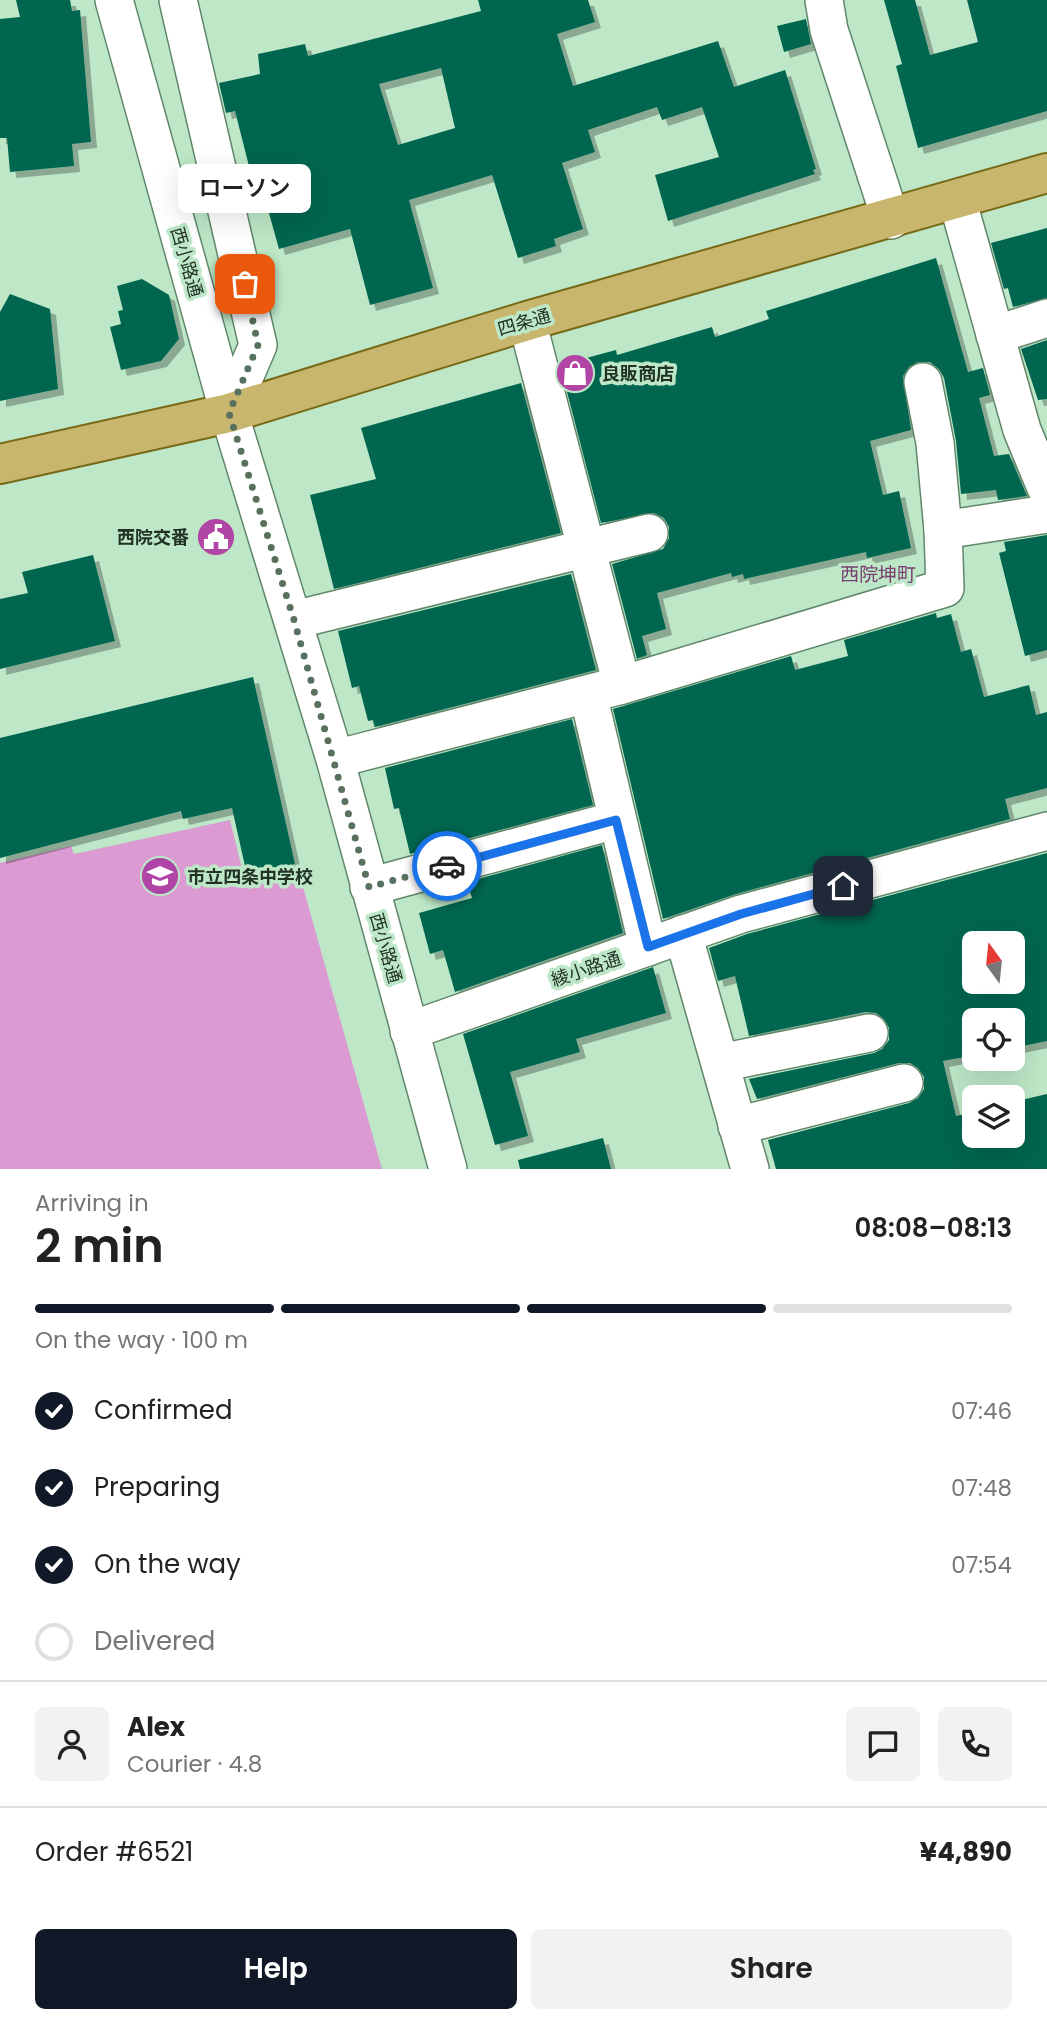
<!DOCTYPE html>
<meta charset="utf-8">
<style>
body{margin:0;font-family:Poppins,"Noto Sans JP",sans-serif;background:#f2f2f2;color:#222;height:100vh;display:flex;flex-direction:column;font-size:26px;white-space:nowrap}
*{box-sizing:border-box;margin:0}
p{font-size:23px;color:#767676}
.icon{flex:none;width:38px;height:38px;fill:none;stroke:currentColor;stroke-width:2;stroke-linecap:round;stroke-linejoin:round}
.map{position:relative;height:1169px;overflow:hidden}
.side{display:flex;flex-direction:column;background:#fff;flex:1}
.side>*{flex:none}
.needle{width:46px;rotate:345deg}
.tools{position:absolute;left:962px;top:931px;display:grid;gap:14px}
.tools a{display:grid;place-items:center;width:63px;height:63px;border-radius:10px;background:#fff;box-shadow:0 7px 28px #0002;font-size:35px}
.pin{position:absolute;display:grid;place-items:center;width:60px;height:60px;color:#fff;margin:-30px;border-radius:14px;box-shadow:0 4px 10px #0006}
.courier{position:absolute;display:grid;place-items:center;width:70px;height:70px;margin:-35px;border:5px solid #1a73e8;border-radius:50%;background:#fff;color:#222;box-shadow:0 2px 9px #0007}
.bubble{position:absolute;height:49px;border-radius:10px;background:#fff;box-shadow:0 7px 28px #0002;font-size:23px;font-weight:600;line-height:49px;text-align:center}
.summary em{font-style:normal;font-weight:600}
.summary div{display:flex;flex-direction:column-reverse}
.summary{display:flex;align-items:center;justify-content:space-between;height:119px;padding:0 35px}
h1{font-size:46px;font-weight:600;line-height:52px}
.bar{display:grid;grid-template-columns:repeat(4,1fr);gap:10px 7px;align-content:center;height:84px;padding:0 35px}
.bar i{height:9px;border-radius:5px;background:#e0e0e0}
.bar .current{background:#111827}
.bar p{grid-column:span 4}
.line{display:flex;align-items:center;gap:18px;padding:0 35px;border-top:2px solid #e0e0e0}
.line div{flex:1}
.round{display:grid;place-items:center;flex:none;width:74px;height:74px;border-radius:10px;background:#f2f2f2}
ol{padding:0 35px;list-style:none}
li{display:flex;align-items:center;gap:21px;height:77px}
li p{margin-inline-start:auto}
li .icon{padding:7px;border-radius:50%;background:#111827;color:#fff;stroke-width:4}
li:last-child{color:#767676}
li i{width:38px;height:38px;border:4px solid #e0e0e0;border-radius:50%}
.action{display:flex;gap:14px;margin-top:auto;padding:14px 35px}
.action a{flex:1;height:80px;border-radius:10px;background:#111827;color:#fff;font-size:28px;font-weight:600;line-height:80px;text-align:center}
.action a+a{background:#f2f2f2;color:#222}
.map>svg:first-child{display:block}
.green{fill:#db9bd2}
.building{fill:#026650;fill-rule:evenodd;filter:url(#shadow)}
.lines{fill:none;stroke-linecap:round;stroke-linejoin:round}
.minor-casing{stroke:#61876a;stroke-width:40}
.major-casing{stroke:#776916;stroke-width:42}
.minor{stroke:#fff;stroke-width:37}
.major{stroke:#c9b66e;stroke-width:38}
.done{stroke:#58715e;stroke-width:7;stroke-dasharray:0 12.6}
.route{stroke:#1a73e8;stroke-width:9}
.labels{text-anchor:middle;dominant-baseline:central;stroke-width:7;stroke-linejoin:round;paint-order:stroke}
.street-label{font-size:18px;fill:#213225;stroke:#bde7c7}
.poi-label{font-size:18px;font-weight:bold;fill:#213225;stroke:#bde7c7;text-anchor:start}
.neighbourhood-label{font-size:19px;fill:#774070;stroke:#bde7c7}
</style>
<div class="map">
<svg width="1047" height="1169" viewBox="0 0 1047 1169">
<defs>
<filter id="shadow"><feDropShadow dx="6" dy="6" stdDeviation="0" flood-color="#0004"/></filter>
</defs>
<rect width="100%" height="100%" fill="#bde7c7"/>
<polygon class="green" points="230,820 245,881 298,869 382,1169 0,1169 0,863 71,846 74,854"/>
<g class="building">
<polygon points="16,0 70,0 72,11 80,10 91,142 72,144 74,166 10,172 7,138 0,138 0,19 20,17"/>
<path d="M478,0h110l7,22 -38,12 16,52 145,-45 16,46 51,-17 31,99 -3,1 2,4 -147,47 -13,-46 64,-18 -17,-50 -40,13 -5,-13 -69,23 7,22 -33,11 21,66 -29,10 2,7 -38,12 -26,-83 -83,25 24,88 -63,17 -20,-76 -71,20 -19,-68 -7,1 -18,-71 -9,2 -7,-30 41,-9 -2,-20 47,-10 3,12 173,-45zM441,68l14,60 -57,17 -19,-61z"/>
<polygon points="884,0 915,0 930,55 978,42 967,0 1047,0 1047,111 918,148 896,66 902,64"/>
<polygon points="806,19 811,44 784,52 777,26"/>
<polygon points="1047,228 1047,298 1013,307 1008,288 1004,289 991,243"/>
<polygon points="936,258 968,372 983,368 990,395 979,398 994,456 1009,454 1027,496 998,500 996,490 961,494 956,441 944,378 939,369 930,362 918,362 909,367 903,376 911,430 870,441 883,495 899,491 911,548 867,558 866,552 744,579 743,574 732,577 731,573 657,593 666,629 642,636 647,655 637,659 612,564 663,549 669,538 669,527 664,518 654,513 601,523 560,365 616,350 617,355 712,327 715,337 769,319 766,311"/>
<polygon points="142,279 169,295 179,339 161,361 121,370 110,327 121,324 118,311 123,310 117,286"/>
<polygon points="10,294 50,309 58,389 0,401 0,312"/>
<polygon points="1047,340 1047,399 1038,400 1021,349"/>
<polygon points="521,383 561,533 334,589 310,495 376,479 361,428"/>
<polygon points="1047,535 1047,650 1025,656 999,553 1006,551 1004,542"/>
<polygon points="93,555 115,641 0,669 0,599 28,593 22,572"/>
<polygon points="571,574 596,670 375,727 373,720 368,721 359,686 352,688 338,631"/>
<polygon points="936,613 937,618 951,614 961,652 971,649 984,697 1029,685 1036,715 1047,712 1047,788 1005,799 1010,819 736,894 663,919 613,709 791,656 795,670 848,656 844,640"/>
<polygon points="253,677 295,864 247,875 232,808 183,819 181,811 0,858 0,738"/>
<polygon points="572,719 593,805 410,854 399,808 394,809 385,768"/>
<polygon points="602,845 623,933 455,992 443,950 430,954 419,913 472,898 467,882"/>
<path d="M1047,853v188l-34,7v-28h-38v35l-32,6 13,55 19,-4v24h38v-34l34,-8v75h-271l-8,-29 141,-37 9,-5 6,-9v-12l-6,-9 -8,-5h-11l-142,36 -8,-20 125,-26 8,-4 7,-9v-12l-5,-9 -8,-6 -11,-1 -116,24 -14,-60 -17,5 -9,-33 38,-14zM975,943h38v39h-38z"/>
<polygon points="653,967 666,1013 576,1039 580,1052 510,1072 528,1136 495,1145 463,1034"/>
<polygon points="603,1138 611,1169 520,1169 518,1160"/>
</g>
<g class="lines">
<g class="minor-casing">
<g id="minor">
<polyline points="114,0 229,413 335,759 448,1169"/>
<polyline points="178,0 258,345 229,413"/>
<polyline points="824,0 829,30 891,220"/>
<polyline points="957,199 1022,430 1047,490"/>
<polyline points="527,321 622,685"/>
<polyline points="995,335 1047,318"/>
<polyline points="923,382 935,443 943,530"/>
<polyline points="294,620 649,533"/>
<polyline points="588,694 648,947"/>
<polyline points="335,759 622,685 945,588 943,530 1047,514"/>
<polyline points="369,887 616,820"/>
<polyline points="683,934 750,1169"/>
<polyline points="409,1031 741,914 1047,831"/>
<polyline points="720,1063 869,1033"/>
<polyline points="737,1126 904,1083"/>
</g>
</g>
<g class="major-casing">
<polyline id="major" points="0,464 229,413 527,321 1047,173"/>
</g>
<use href="#minor" class="minor"/>
<use href="#major" class="major"/>
</g>
<g class="lines">
<polyline class="done" points="245,284 258,345 229,413 294,620 369,887 447,866"/>
<polyline class="route" points="447,866 616,820 648,947 741,914 843,886"/>
</g>
<defs>
<g id="shop-disc" transform="scale(2.0125)"><circle r="9.5" fill="#b045a6" stroke="#bde7c7"/><path d="M-5-2.5h2.3a2.7 3.5 0 0 1 5.4 0H5L5.5 6h-11ZM-1.5-2.5h3a1.5 2.3 0 0 0-3 0Z" fill="#fff"/></g>
<g id="civic-disc" transform="scale(2.0125)"><circle r="9.5" fill="#b045a6" stroke="#bde7c7"/><path d="M-.6-6.5H3V-4.5H.6V-3L4-1V1h2V6H-6V1h2V-1L-.6-3ZM-1.2 2.5V6h2.4V2.5Z" fill="#fff"/></g>
<g id="school-disc" transform="scale(2.0125)"><circle r="9.5" fill="#b045a6" stroke="#bde7c7"/><path d="M0-5L7-2L0 1L-7-2ZM-4 1L0 2.5L4 1V4Q0 6-4 4Z" fill="#fff"/></g>
</defs>
<g fill-rule="evenodd">
<use href="#shop-disc" x="575" y="373"/>
<use href="#civic-disc" x="216" y="537"/>
<use href="#school-disc" x="160" y="876"/>
</g>
<g class="labels">
<g class="street-label">
<text transform="translate(187 262) rotate(74)">西小路通</text>
<text transform="translate(524 322) rotate(-16)">四条通</text>
<text transform="translate(386 948) rotate(74)">西小路通</text>
<text transform="translate(586 969) rotate(-19)">綾小路通</text>
</g>
<g class="poi-label">
<text x="602" y="373">良販商店</text>
<text x="189" y="537" text-anchor="end">西院交番</text>
<text x="187" y="876">市立四条中学校</text>
</g>
<g class="neighbourhood-label">
<text x="878" y="574">西院坤町</text>
</g>
</g>
</svg>
<div class="tools">
<a><svg class="needle" viewBox="-14 -14 28 28"><path d="M0-13l5 13h-10z" fill="#e53935"/><path d="M0 13l5-13h-10z" fill="#767676"/></svg></a>
<a><svg class="icon" aria-label="locate" viewBox="0 0 24 24"><circle cx="12" cy="12" r="6"/><path d="M12 2v4M12 18v4M2 12h4M18 12h4"/></svg></a>
<a><svg class="icon" aria-label="layers" viewBox="0 0 24 24"><path d="M12 4l9 5-9 5-9-5zM3 14l9 5 9-5"/></svg></a>
</div>
<div class="pin" style="left:245px;top:284px;background:#ea580c"><svg class="icon" aria-label="bag" viewBox="0 0 24 24"><path d="M5 8h14l-1 12H6zM9 8a3 3 0 0 1 6 0"/></svg></div>
<div class="pin" style="left:843px;top:886px;background:#1f2937"><svg class="icon" aria-label="home" viewBox="0 0 24 24"><path d="M3 11l9-7 9 7M6 9v11h12V9"/></svg></div>
<div class="courier" style="left:447px;top:866px"><svg class="icon" aria-label="car" viewBox="0 0 24 24"><path d="M5 17H2v-5l4-1 3-4h7l3 4 3 1v5h-3M9 17h6M6 11h13"/><circle cx="7" cy="17" r="2"/><circle cx="17" cy="17" r="2"/></svg></div>
<div class="bubble" style="left:178px;top:164px;width:133px">ローソン</div>
</div>
<section class="side">
<div class="summary"><div><h1>2 min</h1><p>Arriving in</p></div><em>08:08–08:13</em></div>
<div class="bar"><i class="current"></i><i class="current"></i><i class="current"></i><i></i><p>On the way · 100 m</p></div>
<ol>
<li><svg class="icon" aria-label="check" viewBox="0 0 24 24"><path d="M5 12l5 5 9-10"/></svg>Confirmed<p>07:46</p></li>
<li><svg class="icon" aria-label="check" viewBox="0 0 24 24"><path d="M5 12l5 5 9-10"/></svg>Preparing<p>07:48</p></li>
<li><svg class="icon" aria-label="check" viewBox="0 0 24 24"><path d="M5 12l5 5 9-10"/></svg>On the way<p>07:54</p></li>
<li><i></i>Delivered</li>
</ol>
<div class="line" style="height:126px"><a class="round"><svg class="icon" aria-label="person" viewBox="0 0 24 24"><circle cx="12" cy="8" r="4"/><path d="M4 21q1-7 8-7t8 7"/></svg></a><div><b>Alex</b><p>Courier · 4.8</p></div><a class="round"><svg class="icon" aria-label="chat" viewBox="0 0 24 24"><path d="M4 5h16v11H9l-5 4z"/></svg></a><a class="round"><svg class="icon" aria-label="phone" viewBox="0 0 24 24"><path d="M5 4h4l2 5-3 2q2 4 5 5l2-3 5 2v4C11 20 4 13 5 4z"/></svg></a></div>
<div class="line" style="height:91px"><div>Order #6521</div><b>¥4,890</b></div>
<div class="action"><a>Help</a><a>Share</a></div>
</section>
